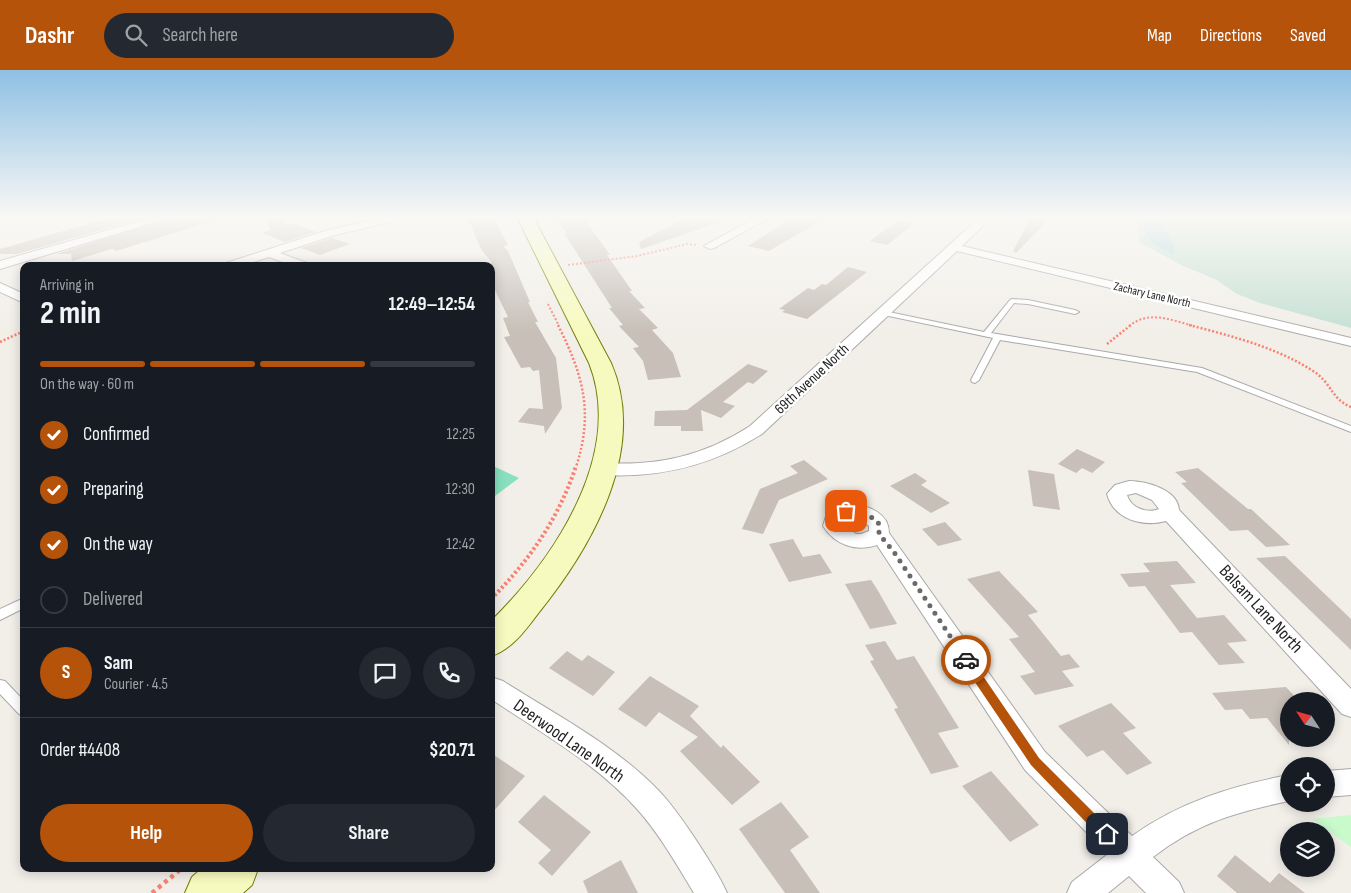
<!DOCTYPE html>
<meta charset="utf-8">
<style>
body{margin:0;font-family:"Sofia Sans Condensed",sans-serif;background:#242831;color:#f1f3f6;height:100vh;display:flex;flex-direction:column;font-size:19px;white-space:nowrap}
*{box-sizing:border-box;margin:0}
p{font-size:16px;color:#9ea1a6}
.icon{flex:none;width:28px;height:28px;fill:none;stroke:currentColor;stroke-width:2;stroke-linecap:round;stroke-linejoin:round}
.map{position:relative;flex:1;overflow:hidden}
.panel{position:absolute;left:20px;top:192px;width:475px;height:610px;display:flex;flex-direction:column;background:#171b24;border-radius:10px;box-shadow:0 2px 12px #0003}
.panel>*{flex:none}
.needle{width:32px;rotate:306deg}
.fabs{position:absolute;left:1280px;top:622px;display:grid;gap:10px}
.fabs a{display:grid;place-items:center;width:55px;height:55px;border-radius:50%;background:#171b24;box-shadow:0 2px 12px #0003;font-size:25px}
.pin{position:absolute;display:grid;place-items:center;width:42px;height:42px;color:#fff;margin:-21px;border-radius:10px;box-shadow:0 2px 8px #0006}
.courier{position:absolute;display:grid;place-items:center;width:50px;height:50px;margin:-25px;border:4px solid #b45309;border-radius:50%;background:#fff;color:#222;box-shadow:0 1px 6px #0007}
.overview em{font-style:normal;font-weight:700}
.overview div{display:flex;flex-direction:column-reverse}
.overview{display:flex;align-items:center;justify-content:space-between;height:85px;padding:0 20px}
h1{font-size:32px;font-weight:700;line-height:38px}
.bar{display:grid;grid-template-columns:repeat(4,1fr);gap:8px 5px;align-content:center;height:60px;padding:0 20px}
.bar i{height:6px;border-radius:4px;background:#363941}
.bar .active{background:#b45309}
.bar p{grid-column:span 4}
.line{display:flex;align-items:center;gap:12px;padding:0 20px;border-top:1px solid #363941}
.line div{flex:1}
.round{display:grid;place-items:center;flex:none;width:52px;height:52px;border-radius:26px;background:#242831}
ol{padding:0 20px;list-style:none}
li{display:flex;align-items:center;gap:15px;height:55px}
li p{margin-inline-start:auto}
li .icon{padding:5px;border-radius:50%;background:#b45309;color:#fff;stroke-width:4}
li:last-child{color:#9ea1a6}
li i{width:28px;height:28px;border:2px solid #363941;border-radius:50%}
.primary-button{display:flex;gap:10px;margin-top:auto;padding:10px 20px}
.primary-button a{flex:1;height:58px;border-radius:30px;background:#b45309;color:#fff;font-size:20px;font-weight:700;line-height:58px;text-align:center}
.primary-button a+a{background:#242831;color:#f1f3f6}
header{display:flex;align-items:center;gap:30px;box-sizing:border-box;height:70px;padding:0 25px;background:#b45309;color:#fff}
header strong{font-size:24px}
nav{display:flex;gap:28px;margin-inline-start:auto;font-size:18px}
.search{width:350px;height:45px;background:#242831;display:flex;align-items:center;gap:12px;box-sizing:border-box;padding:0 18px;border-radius:28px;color:#9ea1a6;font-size:19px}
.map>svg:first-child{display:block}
.wetland{fill:#c6e0d4}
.park{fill:#c8facc}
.pitch{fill:#88e0be}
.water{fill:#aad3df}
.building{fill:#c7bfb8}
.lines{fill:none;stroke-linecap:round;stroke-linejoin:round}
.lane-casing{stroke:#a9a9a9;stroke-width:2}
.street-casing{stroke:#a9a9a9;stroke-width:2}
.secondary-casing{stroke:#707d05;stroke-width:2}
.path-far3{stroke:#fa8072;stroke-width:2;stroke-dasharray:2 2;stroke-linecap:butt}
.path-far2{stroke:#fa8072;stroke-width:2.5;stroke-dasharray:2 2;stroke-linecap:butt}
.path-far1{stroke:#fa8072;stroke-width:4;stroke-dasharray:2.5 2.5;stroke-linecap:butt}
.path{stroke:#fa8072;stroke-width:4.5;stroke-dasharray:4 4;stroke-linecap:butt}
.lane{fill:#fff;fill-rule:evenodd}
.street{fill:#fff;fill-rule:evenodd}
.secondary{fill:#f7fabf;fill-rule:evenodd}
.route{fill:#b45309}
.done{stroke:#6b6a68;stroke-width:5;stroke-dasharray:0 9}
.labels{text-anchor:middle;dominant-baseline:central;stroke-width:5;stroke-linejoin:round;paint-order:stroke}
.far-street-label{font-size:12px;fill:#222;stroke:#fff}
.street-label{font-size:15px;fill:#222;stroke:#fff}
.near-street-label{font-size:18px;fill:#222;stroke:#fff}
</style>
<header>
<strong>Dashr</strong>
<div class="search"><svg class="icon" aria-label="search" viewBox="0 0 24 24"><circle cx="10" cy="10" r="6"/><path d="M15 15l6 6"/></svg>Search here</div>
<nav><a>Map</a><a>Directions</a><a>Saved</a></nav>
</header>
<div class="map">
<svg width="1351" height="823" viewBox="0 0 1351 823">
<rect width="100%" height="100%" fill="#f2efe9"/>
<polygon class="wetland" points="1138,147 1343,147 1351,150 1351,258 1260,233 1237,224 1215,209 1183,196 1139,172"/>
<polygon class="park" points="1351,745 1351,777 1312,749"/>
<polygon class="pitch" points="491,395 519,408 491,429"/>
<path class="water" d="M1142,147h19c2,13 15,25 13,37 -19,-8 -30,-14 -32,-37z"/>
<g class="building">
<polygon points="112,147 146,147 17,184 0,184 0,179"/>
<polygon points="174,147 216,147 216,150 116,181 112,179 72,191 71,184 56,184"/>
<polygon points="266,147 282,147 283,156 292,153 316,162 285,172 262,163 270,160"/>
<polygon points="489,147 490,150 494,149 508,175 503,176 508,181 530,232 528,232 538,252 535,252 556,288 562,338 545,364 544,356 518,352 529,338 543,339 539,300 533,301 530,297 521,298 504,267 510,266 503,248 508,247 491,212 491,191 482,181 468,149"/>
<polygon points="554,147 583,147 610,185 607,185 632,221 629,221 645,238 639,239 658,258 652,260 673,283 681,307 648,310 643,291 633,278 639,277 619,256 623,255 609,238 612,238 564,163 567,163"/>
<polygon points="687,147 726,147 726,150 641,179 639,172"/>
<polygon points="793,147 827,147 769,181 748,176"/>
<polygon points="1031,147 1051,147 1016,183 1013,181"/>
<polygon points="898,150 915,153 887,175 870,171"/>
<polygon points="332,168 350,174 320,185 301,178"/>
<polygon points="848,197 867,202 807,249 782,242 785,240 779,239 808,218 814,220 822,214 826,215"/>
<polygon points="748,294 768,301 753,314 748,312 723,332 735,336 721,348 701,340 703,361 681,361 681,356 654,356 655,341 687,340"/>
<polygon points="1077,379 1105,392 1092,403 1082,398 1076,403 1058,394"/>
<polygon points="804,390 828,409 779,430 763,464 742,459 760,419 798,403 790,396"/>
<polygon points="1198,398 1248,439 1251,439 1290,475 1266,477 1248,460 1230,461 1181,413 1187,412 1175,402"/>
<polygon points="1028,400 1054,404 1060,440 1033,436"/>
<polygon points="915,403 927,411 921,415 950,433 931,443 890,416"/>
<polygon points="945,452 962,470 938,476 922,459"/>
<polygon points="793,469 803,487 820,484 832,503 789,512 769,474"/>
<polygon points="1285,486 1351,549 1351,580 1256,488"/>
<polygon points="1177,491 1196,513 1170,515 1197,548 1224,545 1247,571 1227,573 1245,593 1219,595 1192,562 1180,563 1145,516 1129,517 1120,504 1150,502 1143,493"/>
<polygon points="999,501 1038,542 1028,545 1061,586 1069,584 1080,597 1062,601 1074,616 1035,625 1020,606 1035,602 1009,569 1019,567 967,509"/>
<polygon points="871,510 877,519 897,554 870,559 845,514"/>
<polygon points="885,571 897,590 914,586 959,658 938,663 959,697 931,704 894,639 898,638 870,591 874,590 865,575"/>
<polygon points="567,581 582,591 588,585 615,602 593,626 549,598"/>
<polygon points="650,606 699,636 690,646 721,678 723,675 760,712 732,735 680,681 698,667 659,642 646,657 618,639"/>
<polygon points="1286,617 1299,631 1289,631 1289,675 1267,648 1250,649 1242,639 1225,640 1212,623"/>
<polygon points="1111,633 1136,658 1123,663 1152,693 1127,705 1103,680 1087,687 1058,656"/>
<polygon points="491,683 525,706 491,744"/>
<polygon points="991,701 1039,755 1010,772 962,716"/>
<polygon points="544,725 591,762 552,806 538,793 551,780 518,752"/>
<polygon points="781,732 809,767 790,780 820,823 785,823 739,759"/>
<polygon points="1235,785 1270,813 1279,803 1305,823 1237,823 1217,806"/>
<polygon points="621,790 638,823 588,823 583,811"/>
</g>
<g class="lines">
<g class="lane-casing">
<g id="lane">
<polygon points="1012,229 1028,230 1075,240 1079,242 1075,244 1028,234 1014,233 991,263 1202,298 1351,356 1351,362 1197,302 1000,270 979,310 975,313 972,312 971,310 993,268 884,245 880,243 884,241 984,262 1010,230"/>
<polygon points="24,528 24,538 0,550 0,539"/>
<polygon points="0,610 5,611 24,631 24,646 19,644 0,624"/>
</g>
</g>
<g class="street-casing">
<g id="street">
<polygon points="154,147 172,147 0,199 0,191"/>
<polygon points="388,147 411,147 335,165 280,183 307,193 309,196 293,196 269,187 241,196 224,196 226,193 328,160"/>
<polygon points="757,147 771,147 714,178 710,179 704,176"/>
<path d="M980,147h12l-30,29 389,92v8l-394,-95 -195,183c-49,31 -100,44 -158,41l-6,-2 -3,-4 3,-4 6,-2c54,3 100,-7 146,-37z"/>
<polygon points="0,213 24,224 24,233 0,222"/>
<path d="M1129,411c16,0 49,8 50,29l172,179v28l-9,-3 -176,-193c-23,6 -52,-1 -59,-27l8,-9zM1136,423l16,7 7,9c-12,5 -28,-1 -32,-14z"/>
<path d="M852,434c17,2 37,9 37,29l156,219 87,84c48,-34 99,-50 157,-61v26c-53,11 -92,22 -136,56l26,25 5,11h-38l-17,-17 -21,17h-41l5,-11 36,-28 -83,-84 -148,-225c-21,7 -42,0 -54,-19l4,-13 12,-6zM849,447l8,1 12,8v5l-8,3h-5l-13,-9 1,-4z"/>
<path d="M494,608l9,3c53,34 112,64 156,110 15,16 27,34 39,52 10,16 21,32 29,50h-33c-17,-28 -34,-58 -56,-83 -41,-46 -96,-77 -147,-111v-20z"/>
<polygon points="1351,699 1351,725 1326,727 1326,701"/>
</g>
</g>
<g class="secondary-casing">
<g id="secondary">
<path d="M517,147h16l78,146c37,85 -18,182 -71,248 -13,17 -28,39 -49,45v-35c63,-62 134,-167 98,-258z"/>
<polygon points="201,799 258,799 252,815 243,823 185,823 192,807"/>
</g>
</g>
<g class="path-far3">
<polyline points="568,195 637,186 687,174 697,175"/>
<polyline points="548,234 559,256"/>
<path d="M1129,256c20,-16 42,-6 65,0"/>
</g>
<g class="path-far2">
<path d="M558,255c25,50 36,87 18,142"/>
<path d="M1189,255c42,11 87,22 124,46 19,12 18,28 38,36"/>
<polyline points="0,272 24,261"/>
<polyline points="1107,274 1131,255"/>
</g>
<path class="path-far1" d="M491,529c38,-38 68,-81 85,-133"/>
<polyline class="path" points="152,823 181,799"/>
<use href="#lane" class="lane"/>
<use href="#street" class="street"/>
<use href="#secondary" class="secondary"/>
</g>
<linearGradient id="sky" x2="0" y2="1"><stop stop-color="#8fc0e4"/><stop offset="0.56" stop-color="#f9f8f5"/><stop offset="1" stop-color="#f9f8f5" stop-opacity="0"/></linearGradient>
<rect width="1351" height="263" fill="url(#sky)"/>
<polygon class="route" points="966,586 970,587 1039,688 1111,760 1113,764 1111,769 1107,771 1102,769 1031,695 962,593 962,587"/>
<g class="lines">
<path class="done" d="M846,441c14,-1 24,3 33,13v10l15,18 72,108"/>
</g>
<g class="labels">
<g class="far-street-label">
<text transform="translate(1152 225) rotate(13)">Zachary Lane North</text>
</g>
<g class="street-label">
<text transform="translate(812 309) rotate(-43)">69th Avenue North</text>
</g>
<g class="near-street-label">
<text transform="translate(1261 539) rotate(47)">Balsam Lane North</text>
<text transform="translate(569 671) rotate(35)">Deerwood Lane North</text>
</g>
</g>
</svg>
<div class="fabs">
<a><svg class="needle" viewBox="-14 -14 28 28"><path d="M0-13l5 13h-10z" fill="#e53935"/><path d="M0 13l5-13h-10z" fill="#9ea1a6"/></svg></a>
<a><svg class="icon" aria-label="locate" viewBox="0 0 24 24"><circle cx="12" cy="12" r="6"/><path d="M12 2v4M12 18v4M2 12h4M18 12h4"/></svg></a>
<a><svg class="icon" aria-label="layers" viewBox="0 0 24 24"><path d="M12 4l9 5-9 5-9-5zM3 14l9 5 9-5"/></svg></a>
</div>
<div class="pin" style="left:846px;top:441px;background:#ea580c"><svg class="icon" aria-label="bag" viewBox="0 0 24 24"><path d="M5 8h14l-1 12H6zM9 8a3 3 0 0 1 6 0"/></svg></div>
<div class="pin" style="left:1107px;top:764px;background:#1f2937"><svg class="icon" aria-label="home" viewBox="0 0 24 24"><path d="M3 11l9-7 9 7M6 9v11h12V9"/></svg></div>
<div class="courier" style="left:966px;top:590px"><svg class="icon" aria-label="car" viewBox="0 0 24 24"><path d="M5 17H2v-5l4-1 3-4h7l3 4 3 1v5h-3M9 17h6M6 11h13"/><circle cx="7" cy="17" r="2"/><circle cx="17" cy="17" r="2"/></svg></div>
<section class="panel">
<div class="overview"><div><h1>2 min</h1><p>Arriving in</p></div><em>12:49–12:54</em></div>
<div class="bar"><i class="active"></i><i class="active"></i><i class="active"></i><i></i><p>On the way · 60 m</p></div>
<ol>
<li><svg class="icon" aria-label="check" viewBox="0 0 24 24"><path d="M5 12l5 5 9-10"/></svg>Confirmed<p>12:25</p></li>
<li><svg class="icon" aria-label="check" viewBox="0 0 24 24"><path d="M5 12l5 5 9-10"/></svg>Preparing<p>12:30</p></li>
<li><svg class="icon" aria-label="check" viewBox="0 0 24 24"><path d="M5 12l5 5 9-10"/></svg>On the way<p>12:42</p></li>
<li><i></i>Delivered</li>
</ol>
<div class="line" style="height:90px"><b class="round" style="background:#b45309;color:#fff">S</b><div><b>Sam</b><p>Courier · 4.5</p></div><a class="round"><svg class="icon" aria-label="chat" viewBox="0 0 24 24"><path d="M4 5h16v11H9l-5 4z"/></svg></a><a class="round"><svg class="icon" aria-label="phone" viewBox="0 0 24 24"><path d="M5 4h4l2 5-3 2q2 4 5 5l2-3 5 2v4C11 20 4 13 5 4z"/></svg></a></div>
<div class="line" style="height:65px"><div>Order #4408</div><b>$20.71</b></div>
<div class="primary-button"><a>Help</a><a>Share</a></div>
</section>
</div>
